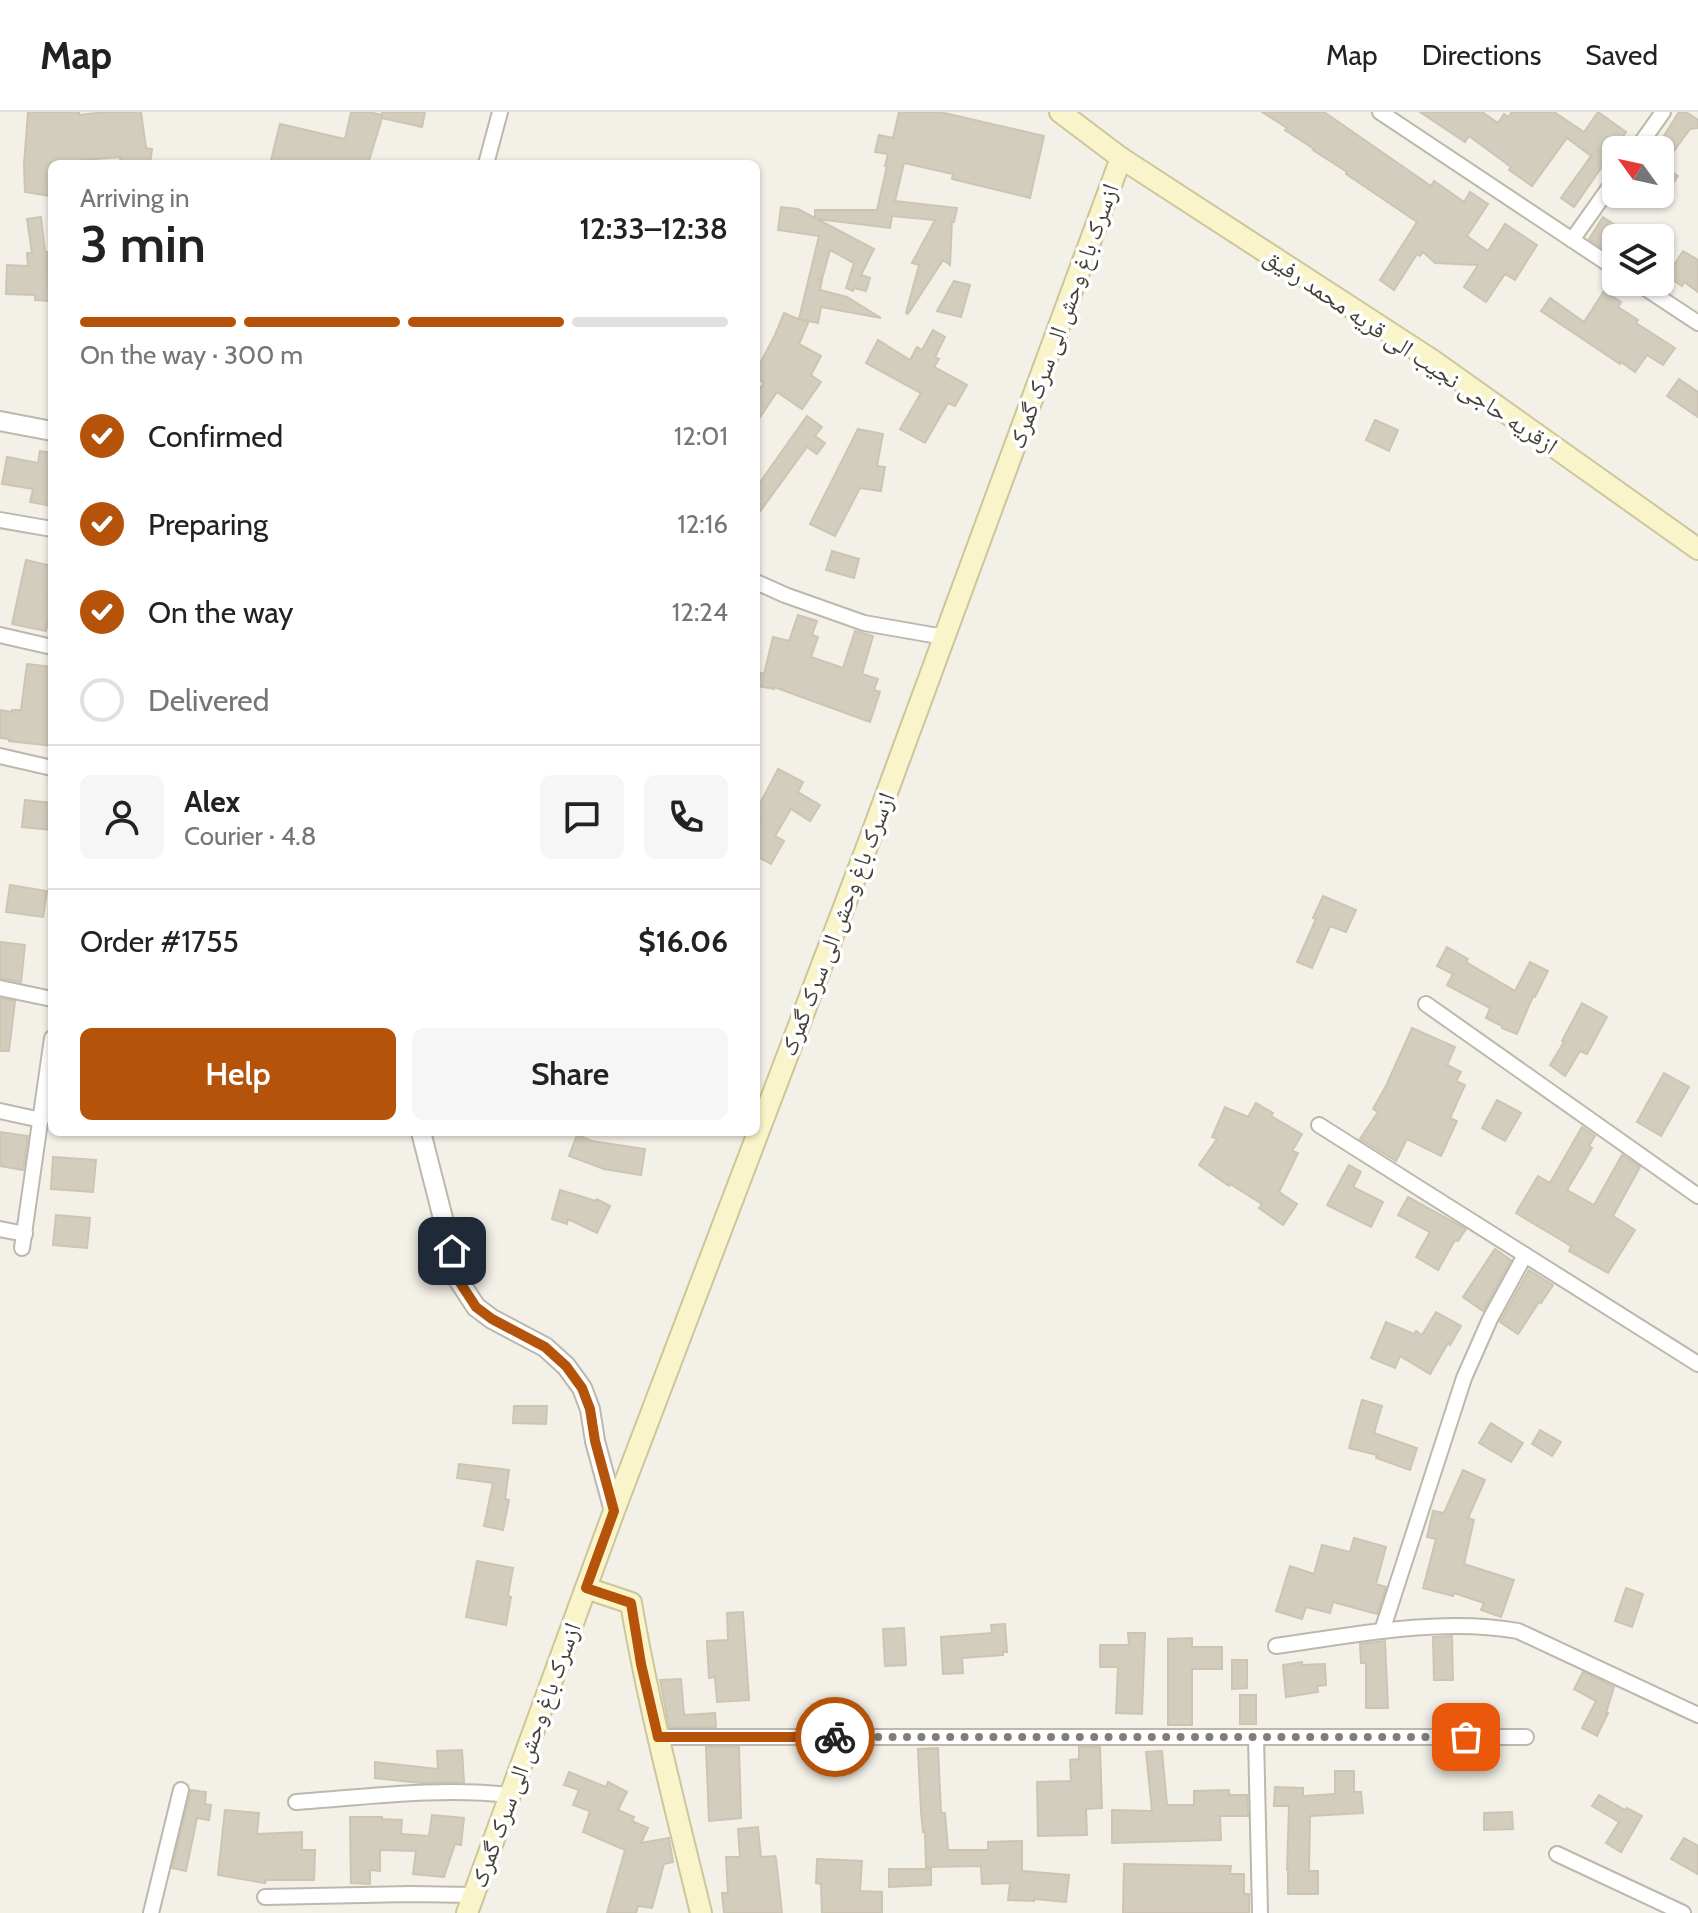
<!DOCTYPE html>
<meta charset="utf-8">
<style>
body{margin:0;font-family:Cabin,"Noto Naskh Arabic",sans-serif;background:#f6f6f6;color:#222;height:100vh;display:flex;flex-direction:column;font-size:30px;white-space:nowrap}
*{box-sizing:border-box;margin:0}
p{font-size:26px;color:#767676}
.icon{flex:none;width:44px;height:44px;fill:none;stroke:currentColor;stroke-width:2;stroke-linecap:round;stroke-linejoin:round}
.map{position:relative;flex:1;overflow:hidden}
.drawer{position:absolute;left:48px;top:48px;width:712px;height:976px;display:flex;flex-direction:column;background:#fff;border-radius:12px;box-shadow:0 2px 6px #0004}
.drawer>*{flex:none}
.needle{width:52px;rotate:303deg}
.fabs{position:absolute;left:1602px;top:24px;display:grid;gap:16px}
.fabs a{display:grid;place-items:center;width:72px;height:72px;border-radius:12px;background:#fff;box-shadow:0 2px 6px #0004;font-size:40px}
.pin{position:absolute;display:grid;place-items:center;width:68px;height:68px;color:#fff;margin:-34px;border-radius:16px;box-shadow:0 4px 12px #0006}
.courier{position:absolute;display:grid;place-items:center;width:80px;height:80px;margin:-40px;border:6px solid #b45309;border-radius:50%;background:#fff;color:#222;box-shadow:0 2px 10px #0007}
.headline em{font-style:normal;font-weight:600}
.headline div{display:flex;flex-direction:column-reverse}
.headline{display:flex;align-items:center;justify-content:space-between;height:136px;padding:0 32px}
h1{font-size:52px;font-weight:600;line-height:60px}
.bar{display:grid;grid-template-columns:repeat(4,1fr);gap:12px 8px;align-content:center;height:96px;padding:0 32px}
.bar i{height:10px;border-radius:6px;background:#e0e0e0}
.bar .selected{background:#b45309}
.bar p{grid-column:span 4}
.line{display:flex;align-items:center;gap:20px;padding:0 32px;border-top:2px solid #e0e0e0}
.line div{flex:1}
.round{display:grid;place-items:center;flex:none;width:84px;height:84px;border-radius:12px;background:#f6f6f6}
ol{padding:0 32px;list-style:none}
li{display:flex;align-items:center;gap:24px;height:88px}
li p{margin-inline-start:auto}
li .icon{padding:8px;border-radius:50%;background:#b45309;color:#fff;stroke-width:4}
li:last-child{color:#767676}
li i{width:44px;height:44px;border:4px solid #e0e0e0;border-radius:50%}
.cta{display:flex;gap:16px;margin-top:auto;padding:16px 32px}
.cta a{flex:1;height:92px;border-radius:12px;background:#b45309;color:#fff;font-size:32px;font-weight:600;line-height:92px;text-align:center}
.cta a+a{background:#f6f6f6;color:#222}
header{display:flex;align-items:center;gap:48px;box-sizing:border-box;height:112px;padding:0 40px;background:#fff;border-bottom:2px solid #e0e0e0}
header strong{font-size:38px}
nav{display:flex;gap:44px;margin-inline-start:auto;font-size:28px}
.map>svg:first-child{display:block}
.building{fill:#d3cdbe;stroke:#cdc5b2;stroke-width:2}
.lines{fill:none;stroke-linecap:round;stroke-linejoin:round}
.minor-casing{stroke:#bdb8ab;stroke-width:18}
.tertiary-casing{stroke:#bdb8ab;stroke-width:22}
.secondary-casing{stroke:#cec69a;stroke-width:24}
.minor{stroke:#fff;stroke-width:14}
.tertiary{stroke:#fff;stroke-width:18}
.secondary{stroke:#faf4ca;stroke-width:20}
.done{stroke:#817e75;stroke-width:8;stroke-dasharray:0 14.4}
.route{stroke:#b45309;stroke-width:10}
.labels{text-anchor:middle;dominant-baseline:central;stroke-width:7;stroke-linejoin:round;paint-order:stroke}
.street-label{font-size:24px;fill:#444137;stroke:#fff}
</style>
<header>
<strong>Map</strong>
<nav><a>Map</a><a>Directions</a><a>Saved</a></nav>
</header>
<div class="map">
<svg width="1698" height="1801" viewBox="0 0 1698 1801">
<rect width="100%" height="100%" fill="#f2f0e7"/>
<g class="building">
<polygon points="28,0 79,0 79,3 106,0 141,0 146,36 152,37 150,52 120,48 121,45 82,48 82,52 52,52 50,84 25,80 24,52"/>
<polygon points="351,0 369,0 382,3 382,0 425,0 422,15 382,6 368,52 270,52 280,12 345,27"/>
<polygon points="899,0 940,0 1044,24 1030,86 952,67 953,62 904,51 895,89 957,96 954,110 952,109 950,153 943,148 908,202 906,201 919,153 912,151 935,108 892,104 890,116 817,107 874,137 861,163 870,166 866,179 854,176 853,179 846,176 854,151 830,138 822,167 819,166 822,168 820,178 847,185 881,206 821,195 818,211 799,207 819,124 778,118 781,95 798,97 815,106 815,98 877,98 887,54 885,54 888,42 875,40 879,23 893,26"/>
<polygon points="1262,0 1324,0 1431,74 1434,69 1464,90 1470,80 1488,92 1467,124 1488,139 1505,112 1537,133 1515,168 1505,162 1486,190 1464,175 1478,153 1435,151 1423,140 1420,144 1417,142 1394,178 1380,168 1417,110 1346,62 1347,60 1313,38 1314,37 1285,18 1287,16"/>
<polygon points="1420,0 1482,0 1498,11 1504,2 1508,5 1512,0 1554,0 1584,20 1598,0 1626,20 1574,95 1561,86 1591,44 1567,26 1532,74 1509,58 1511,55 1469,24 1465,30"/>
<polygon points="1679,0 1686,0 1698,8 1698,16 1690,17 1663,54 1678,64 1660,91 1660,30"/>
<polygon points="41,105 45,140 47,140 49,189 35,188 35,183 6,182 7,153 28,154 27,141 32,141 27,107"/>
<polygon points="1603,105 1618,115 1604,137 1589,127"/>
<polygon points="1683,139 1698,148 1698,180 1684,170 1682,174 1667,164"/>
<polygon points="954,169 970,173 961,205 937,199"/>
<polygon points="1604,179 1621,190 1618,195 1638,208 1636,211 1675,236 1663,253 1647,243 1635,260 1621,250 1620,252 1541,199 1550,186 1584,210"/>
<polygon points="784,201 808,211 799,232 821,244 811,263 821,270 802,297 777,280 756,311 756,282 764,271 756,266 756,259 775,223"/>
<polygon points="933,218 945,225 935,245 939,247 934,255 967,273 955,294 948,291 925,331 900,317 921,281 866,251 878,228 910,248 917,235 922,238"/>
<polygon points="1679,267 1698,280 1698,305 1667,284"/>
<polygon points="807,304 822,315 815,324 825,331 817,342 807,335 756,405 756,376"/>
<polygon points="1375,308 1398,318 1389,339 1366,328"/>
<polygon points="858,317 883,322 877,354 885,355 881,379 860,376 835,424 810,412"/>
<polygon points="40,339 52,341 52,394 30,390 33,377 2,372 7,345 38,351"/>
<polygon points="832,439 859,447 854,466 826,458"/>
<polygon points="26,448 52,454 52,466 48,486 52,487 52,491 46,519 12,512"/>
<polygon points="798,503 817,509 812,523 818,525 811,545 843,556 855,519 873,524 862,562 878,567 874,578 880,580 870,610 774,575 774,577 758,574 761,561 764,562 773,525 789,529"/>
<polygon points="27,552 52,555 52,634 9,629 9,627 0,626 0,598 12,600 12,598 21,598"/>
<polygon points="778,657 803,670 798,680 820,693 810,709 791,697 775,724 784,729 771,752 756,744 756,718 762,707 756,704 756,699"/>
<polygon points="25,688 52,691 52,718 22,715"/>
<polygon points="10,773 47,779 43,805 6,800"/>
<polygon points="1323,784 1356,798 1346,820 1330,814 1312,856 1297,850 1316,807 1313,806"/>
<polygon points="0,830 25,833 21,870 0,866"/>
<polygon points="1447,835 1468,847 1466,850 1515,879 1530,850 1548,859 1535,885 1533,884 1517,922 1502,916 1502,914 1486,906 1490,896 1447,873 1453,862 1437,854"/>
<polygon points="0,886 15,889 9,939 0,939"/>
<polygon points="1582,891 1607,905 1587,942 1580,939 1565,964 1550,953 1564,930 1562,929"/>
<polygon points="1412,916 1455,935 1447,953 1461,960 1456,969 1465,973 1450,1006 1457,1009 1441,1044 1407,1027 1396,1049 1360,1027 1378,1000 1373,997 1386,974"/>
<polygon points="1664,961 1689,975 1661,1024 1637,1010"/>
<polygon points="1497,988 1521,1001 1505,1029 1482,1016"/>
<polygon points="1256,991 1273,1001 1271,1004 1302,1022 1292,1039 1298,1041 1279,1080 1297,1092 1283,1113 1259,1096 1262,1092 1230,1072 1229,1074 1199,1053 1217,1027 1212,1025 1225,995 1248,1005"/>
<polygon points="1582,1015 1595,1024 1589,1034 1592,1036 1567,1078 1594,1093 1622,1043 1640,1055 1613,1104 1635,1118 1608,1161 1569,1139 1571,1134 1516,1101 1538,1064 1550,1071"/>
<polygon points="0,1020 28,1024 23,1058 0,1054"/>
<polygon points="577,1023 592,1029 645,1037 641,1063 604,1057 569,1044"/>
<polygon points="53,1045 96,1048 93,1080 51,1077"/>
<polygon points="1349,1053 1361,1060 1353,1075 1383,1090 1371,1115 1327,1093"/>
<polygon points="560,1078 596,1089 597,1087 610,1094 597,1121 568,1107 567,1112 552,1107"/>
<polygon points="1408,1085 1466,1117 1458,1129 1455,1128 1438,1158 1416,1145 1430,1120 1398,1103"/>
<polygon points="56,1103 90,1106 87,1136 53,1133"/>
<polygon points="1495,1137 1511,1148 1483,1199 1463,1185"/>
<polygon points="1529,1158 1553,1173 1541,1191 1539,1190 1518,1222 1500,1210"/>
<polygon points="1436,1200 1461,1214 1450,1233 1448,1231 1430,1262 1400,1244 1395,1256 1371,1246 1386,1210 1414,1222 1416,1219 1422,1223"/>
<polygon points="1362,1288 1382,1294 1374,1321 1417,1336 1410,1358 1376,1346 1377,1343 1349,1336"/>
<polygon points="514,1294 547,1294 546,1312 513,1311"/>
<polygon points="1491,1311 1523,1331 1511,1350 1479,1331"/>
<polygon points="1540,1318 1561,1330 1552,1344 1532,1332"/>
<polygon points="459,1352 509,1358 505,1387 509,1388 503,1418 484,1414 493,1371 457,1366"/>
<polygon points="1463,1358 1485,1368 1468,1406 1474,1408 1464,1452 1514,1468 1501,1505 1481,1498 1484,1491 1454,1481 1453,1484 1423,1476 1436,1427 1427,1425 1433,1399 1444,1401"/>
<polygon points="1354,1426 1386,1435 1376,1472 1386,1475 1377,1502 1333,1490 1330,1501 1306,1495 1302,1507 1276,1499 1290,1454 1314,1462 1322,1433 1350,1440"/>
<polygon points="477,1449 513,1456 508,1484 511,1485 506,1513 466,1505"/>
<polygon points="1626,1476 1643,1482 1632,1515 1615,1509"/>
<polygon points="743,1500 749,1588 717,1590 715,1565 709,1566 707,1529 728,1528 727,1501"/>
<polygon points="1005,1512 1007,1540 1003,1540 1003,1543 962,1546 963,1561 943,1562 941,1525 992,1521 991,1513"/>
<polygon points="904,1516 906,1553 885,1554 883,1517"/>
<polygon points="1128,1521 1145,1521 1142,1602 1116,1601 1118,1555 1100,1555 1100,1533 1129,1533"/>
<polygon points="1452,1524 1453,1568 1434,1568 1433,1525"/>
<polygon points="1192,1526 1192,1535 1222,1535 1222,1557 1192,1557 1192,1613 1168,1613 1168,1527"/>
<polygon points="1385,1529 1388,1596 1366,1596 1366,1551 1361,1551 1360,1532"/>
<polygon points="1232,1548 1247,1548 1247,1576 1232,1577"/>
<polygon points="1302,1550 1302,1553 1325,1552 1326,1573 1317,1574 1318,1580 1286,1585 1283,1553"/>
<polygon points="1583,1560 1614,1575 1606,1601 1608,1601 1597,1624 1582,1616 1596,1589 1574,1577"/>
<polygon points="681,1567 684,1603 715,1601 716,1615 669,1615 660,1568"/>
<rect x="1240" y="1583" width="16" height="29"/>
<polygon points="706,1635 739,1635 741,1706 709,1709"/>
<polygon points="1079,1635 1100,1635 1102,1696 1086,1697 1087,1723 1038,1724 1037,1670 1071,1669 1070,1648 1079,1647"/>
<polygon points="938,1636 941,1701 945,1701 948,1738 988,1738 988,1730 1022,1729 1022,1759 1069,1763 1066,1790 1034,1787 1034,1789 1008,1788 1010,1771 982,1772 981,1754 926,1755 925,1719 923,1720 921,1700 918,1637"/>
<polygon points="462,1638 464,1670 421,1671 375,1666 375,1650 438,1657 437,1639"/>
<polygon points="1162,1639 1167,1693 1194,1693 1194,1679 1229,1678 1229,1683 1247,1683 1248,1704 1220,1704 1221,1728 1112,1731 1112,1698 1152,1699 1146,1640"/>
<polygon points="1335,1659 1354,1659 1354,1680 1361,1680 1363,1701 1310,1704 1309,1759 1318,1759 1318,1782 1288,1782 1288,1758 1287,1758 1289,1694 1274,1694 1275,1675 1303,1676 1303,1684 1335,1682"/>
<polygon points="569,1660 606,1675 608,1670 627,1680 618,1698 634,1705 632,1709 648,1716 641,1731 669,1726 673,1750 664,1752 652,1796 638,1794 636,1801 607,1801 625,1738 583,1720 590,1699 573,1693 579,1678 564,1673"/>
<polygon points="191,1678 206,1680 205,1692 211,1693 209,1708 197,1706 186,1759 172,1756"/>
<polygon points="1599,1683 1625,1698 1627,1696 1642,1704 1621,1740 1606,1731 1619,1710 1592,1694"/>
<polygon points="225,1698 259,1701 257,1722 302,1720 302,1738 315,1738 314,1768 266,1768 265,1771 218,1763"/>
<polygon points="1512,1700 1513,1717 1484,1718 1484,1701"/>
<polygon points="432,1703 464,1706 461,1733 455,1732 444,1765 413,1762 416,1739 380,1738 380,1759 370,1758 370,1772 351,1771 350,1705 382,1705 382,1707 402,1708 401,1722 429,1724"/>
<polygon points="758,1715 761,1745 775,1744 776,1746 782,1801 724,1801 722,1781 728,1781 726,1745 740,1745 738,1717"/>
<polygon points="1684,1726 1698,1734 1698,1762 1671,1747"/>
<polygon points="817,1747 862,1749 860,1779 882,1780 882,1801 822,1801 821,1772 816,1771"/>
<polygon points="1124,1752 1231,1754 1230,1762 1244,1762 1244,1782 1249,1782 1249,1801 1123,1801"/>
<polygon points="889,1757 931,1757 931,1773 889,1775"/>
</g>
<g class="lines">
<g class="minor-casing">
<g id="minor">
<polyline points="1380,0 1616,157"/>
<polyline points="1636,38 1663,0"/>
<polyline points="486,52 500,0"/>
<polyline points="1572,128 1616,66"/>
<polyline points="1636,170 1698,211"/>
<polyline points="0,408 52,417"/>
<polyline points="756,470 785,483 864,511 944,525"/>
<polyline points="0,523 52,535"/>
<polyline points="0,644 52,656"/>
<polyline points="0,876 52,887"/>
<polyline points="1426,892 1698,1084"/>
<polyline points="0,999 41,1008"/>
<polyline points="1319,1013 1698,1252"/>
<polyline points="0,1117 25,1122"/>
<polyline points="22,1136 52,926"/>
<polyline points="1382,1519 1464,1266 1490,1207 1525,1143"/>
<path d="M1276,1534c78,-11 165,-29 242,-15l180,84"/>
<polyline points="658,1625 1526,1625"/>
<polyline points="1256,1625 1260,1801"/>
<path d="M296,1690c71,-5 143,-15 214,-7"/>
<polyline points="1557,1742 1683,1801"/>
<polyline points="265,1785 410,1782 474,1783"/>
<polyline points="151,1801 181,1678"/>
</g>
</g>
<g class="tertiary-casing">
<g id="tertiary">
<polyline points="0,309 52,319"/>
<polyline points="421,1020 459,1169 476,1195 492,1207 545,1235 566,1254 582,1276 590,1297 595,1329 614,1399"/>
</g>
</g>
<g class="secondary-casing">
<g id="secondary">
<polyline points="1060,0 1121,46 1432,248 1698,437"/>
<path d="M586,1476l45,15c18,105 45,207 70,310"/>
<polyline points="467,1801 614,1399 868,732 1121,46"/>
</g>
</g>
<use href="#minor" class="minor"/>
<use href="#tertiary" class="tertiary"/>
<use href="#secondary" class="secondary"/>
</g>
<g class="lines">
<polyline class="done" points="835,1625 1466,1625"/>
<polyline class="route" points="452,1139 459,1169 476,1195 492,1207 545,1235 566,1254 582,1276 590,1297 595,1329 614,1399 586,1476 631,1491 641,1552 658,1625 835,1625"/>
</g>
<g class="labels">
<g class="street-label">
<text transform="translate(1063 204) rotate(-70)">ازسرک باغ وحش الی سرک گمرک</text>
<text transform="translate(1411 239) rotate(34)">ازقریه حاجی نجیب الی قریه محمد رفیق</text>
<text transform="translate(837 812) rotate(-69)">ازسرک باغ وحش الی سرک گمرک</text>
<text transform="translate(525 1643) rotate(-70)">ازسرک باغ وحش الی سرک گمرک</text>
</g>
</g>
</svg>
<div class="fabs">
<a><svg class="needle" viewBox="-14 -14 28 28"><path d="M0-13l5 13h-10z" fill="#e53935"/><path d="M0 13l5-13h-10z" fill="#767676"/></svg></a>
<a><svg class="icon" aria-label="layers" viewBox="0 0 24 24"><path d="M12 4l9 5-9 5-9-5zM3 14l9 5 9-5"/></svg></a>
</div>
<div class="pin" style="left:1466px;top:1625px;background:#ea580c"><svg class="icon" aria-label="bag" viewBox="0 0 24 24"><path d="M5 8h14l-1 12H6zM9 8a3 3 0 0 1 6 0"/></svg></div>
<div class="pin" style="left:452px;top:1139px;background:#1f2937"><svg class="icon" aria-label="home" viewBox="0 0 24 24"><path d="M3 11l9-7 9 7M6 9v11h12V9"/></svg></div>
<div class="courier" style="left:835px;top:1625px"><svg class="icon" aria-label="bike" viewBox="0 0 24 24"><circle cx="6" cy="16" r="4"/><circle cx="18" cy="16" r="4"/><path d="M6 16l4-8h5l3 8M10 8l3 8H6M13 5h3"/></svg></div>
<section class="drawer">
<div class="headline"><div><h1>3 min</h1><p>Arriving in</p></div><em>12:33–12:38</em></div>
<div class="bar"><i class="selected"></i><i class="selected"></i><i class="selected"></i><i></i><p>On the way · 300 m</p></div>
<ol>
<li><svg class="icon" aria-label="check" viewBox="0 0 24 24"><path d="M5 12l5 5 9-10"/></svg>Confirmed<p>12:01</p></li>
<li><svg class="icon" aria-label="check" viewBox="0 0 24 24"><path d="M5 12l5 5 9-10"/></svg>Preparing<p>12:16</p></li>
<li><svg class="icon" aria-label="check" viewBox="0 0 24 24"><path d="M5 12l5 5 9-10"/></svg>On the way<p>12:24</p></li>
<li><i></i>Delivered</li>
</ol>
<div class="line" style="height:144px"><a class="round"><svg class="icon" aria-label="person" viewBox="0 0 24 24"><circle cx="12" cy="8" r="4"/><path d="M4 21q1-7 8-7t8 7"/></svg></a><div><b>Alex</b><p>Courier · 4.8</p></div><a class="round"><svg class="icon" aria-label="chat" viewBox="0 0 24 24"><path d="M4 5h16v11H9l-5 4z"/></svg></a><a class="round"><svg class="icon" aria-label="phone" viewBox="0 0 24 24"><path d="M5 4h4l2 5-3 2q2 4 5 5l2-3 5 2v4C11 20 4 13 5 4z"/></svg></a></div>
<div class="line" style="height:104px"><div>Order #1755</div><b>$16.06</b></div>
<div class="cta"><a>Help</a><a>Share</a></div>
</section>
</div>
